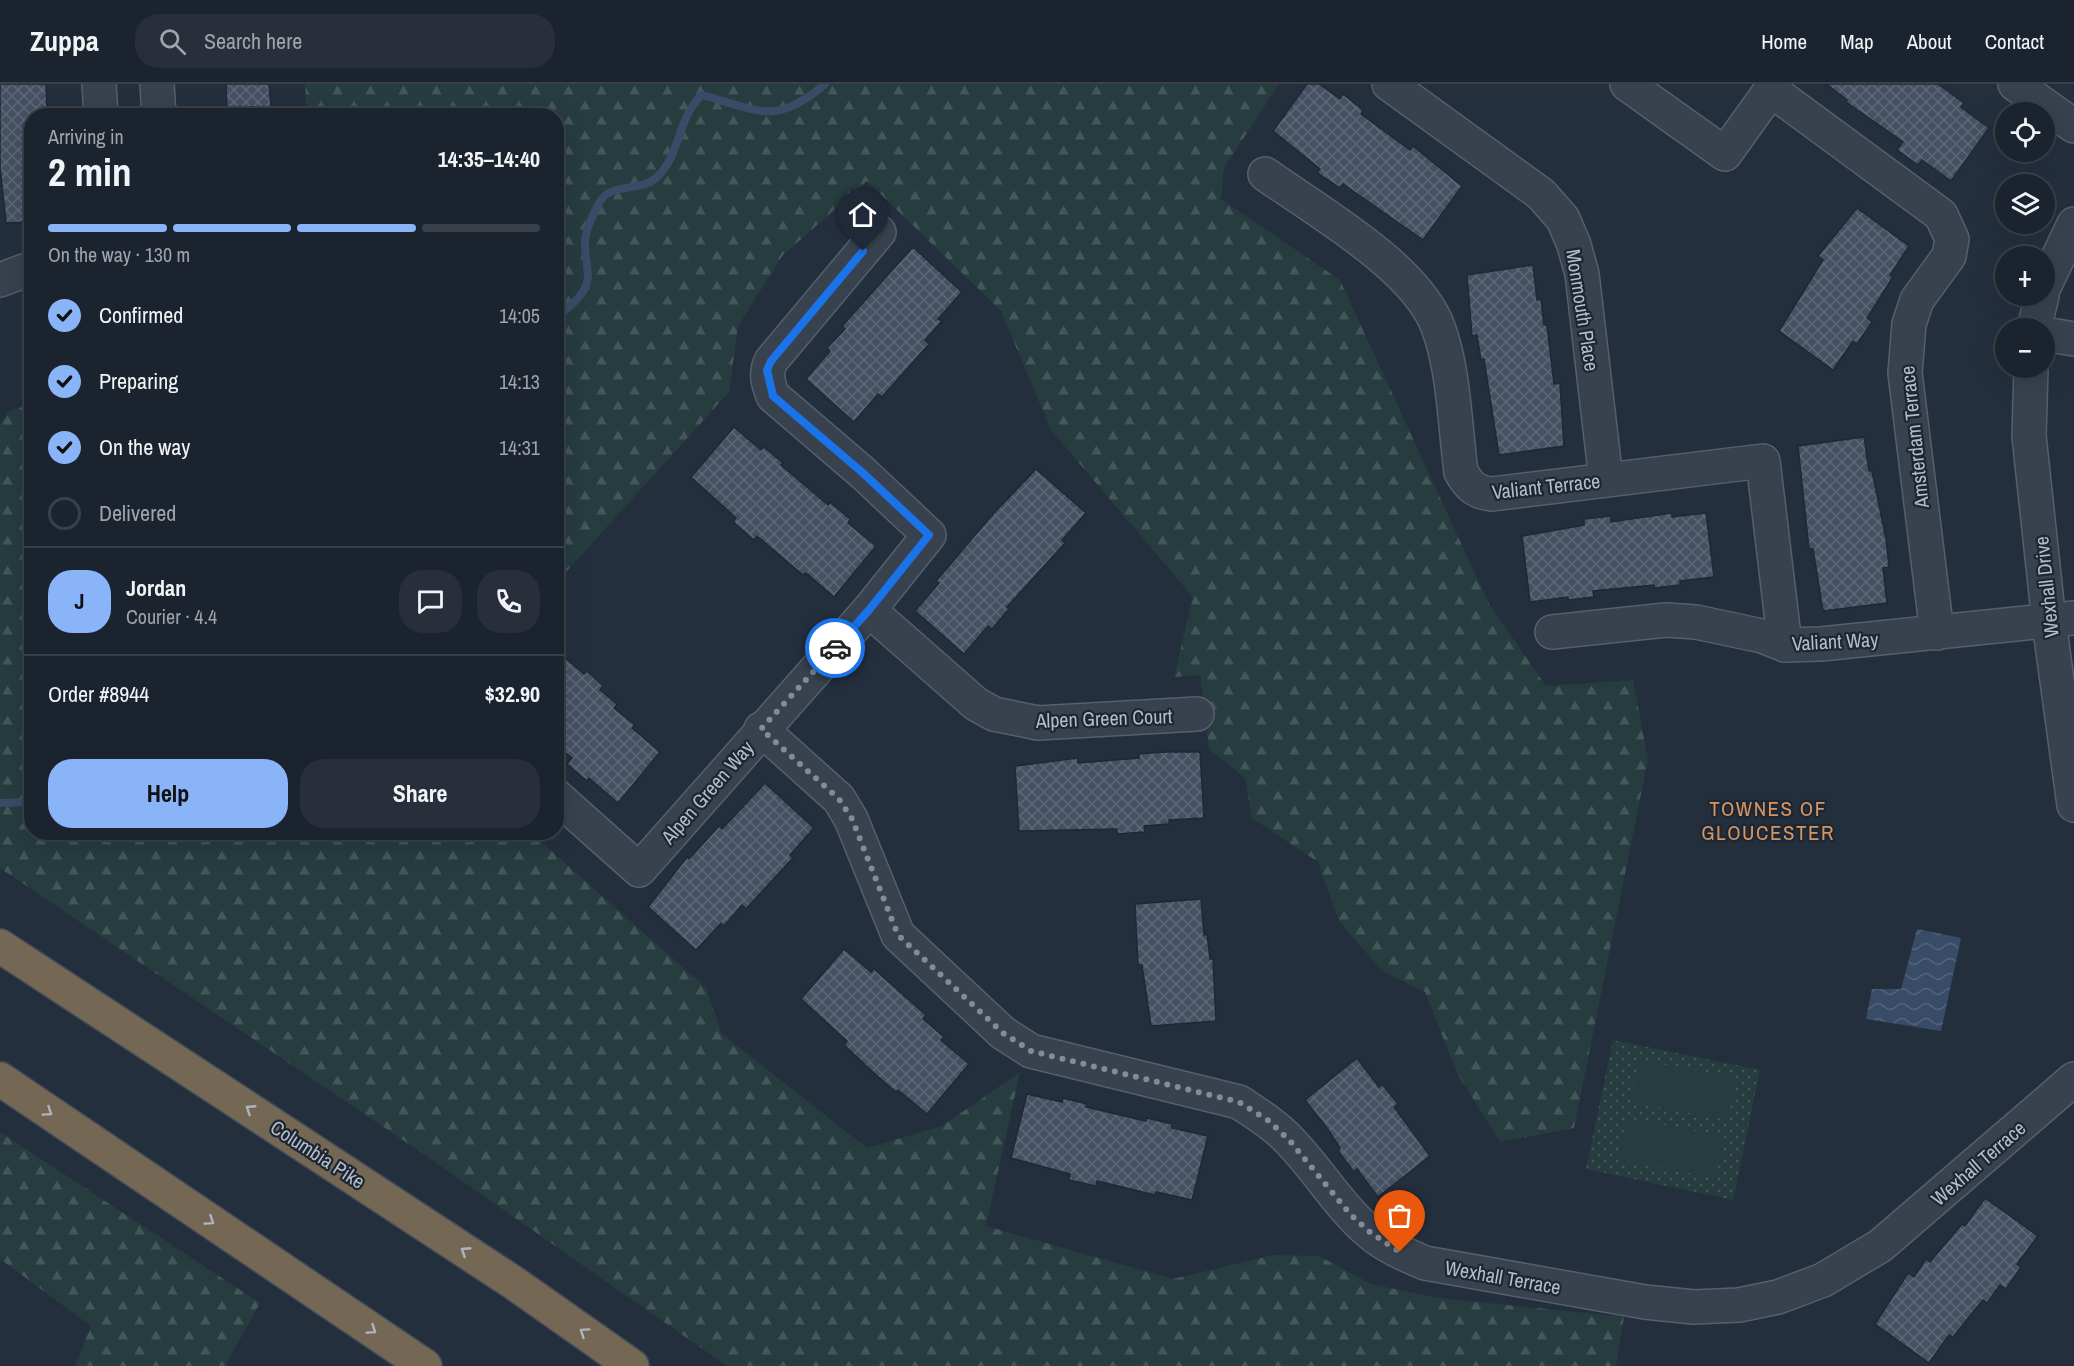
<!DOCTYPE html>
<meta charset="utf-8">
<style>
body{margin:0;font-family:"Archivo Narrow",sans-serif;background:#282f3a;color:#f1f3f6;height:100vh;display:flex;flex-direction:column;font-size:22px;white-space:nowrap}
*{box-sizing:border-box;margin:0}
p{font-size:20px;color:#a0a4aa}
.icon{flex:none;width:33px;height:33px;fill:none;stroke:currentColor;stroke-width:2;stroke-linecap:round;stroke-linejoin:round}
.map{position:relative;flex:1;overflow:hidden}
.details{position:absolute;left:24px;top:24px;width:540px;height:732px;display:flex;flex-direction:column;background:#1b232e;border-radius:24px;box-shadow:0 6px 24px #0002,0 0 0 2px #39404a}
.details>*{flex:none}
.buttons{position:absolute;left:1995px;top:18px;display:grid;gap:12px}
.buttons a{display:grid;place-items:center;width:60px;height:60px;border-radius:50%;background:#1b232e;box-shadow:0 6px 24px #0002,0 0 0 2px #39404a;font-size:30px}
.pin{position:absolute;display:grid;place-items:center;width:51px;height:51px;color:#fff;margin:-62px -26px;border-radius:50% 50% 50% 0;rotate:-45deg;box-shadow:0 0 6px #0007}
.pin .icon{rotate:45deg}
.courier{position:absolute;display:grid;place-items:center;width:60px;height:60px;margin:-30px;border:4px solid #1a73e8;border-radius:50%;background:#fff;color:#222;box-shadow:0 2px 8px #0007}
.summary em{font-style:normal;font-weight:700}
.summary div{display:flex;flex-direction:column-reverse}
.summary{display:flex;align-items:center;justify-content:space-between;height:102px;padding:0 24px}
h1{font-size:39px;font-weight:700;line-height:45px}
.bar{display:grid;grid-template-columns:repeat(4,1fr);gap:9px 6px;align-content:center;height:72px;padding:0 24px}
.bar i{height:8px;border-radius:4px;background:#39404a}
.bar .active{background:#8ab4f8}
.bar p{grid-column:span 4}
.line{display:flex;align-items:center;gap:15px;padding:0 24px;border-top:2px solid #39404a}
.line div{flex:1}
.round{display:grid;place-items:center;flex:none;width:63px;height:63px;border-radius:24px;background:#282f3a}
ol{padding:0 24px;list-style:none}
li{display:flex;align-items:center;gap:18px;height:66px}
li p{margin-inline-start:auto}
li .icon{padding:6px;border-radius:50%;background:#8ab4f8;color:#111;stroke-width:4}
li:last-child{color:#a0a4aa}
li i{width:33px;height:33px;border:3px solid #39404a;border-radius:50%}
.button{display:flex;gap:12px;margin-top:auto;padding:12px 24px}
.button a{flex:1;height:69px;border-radius:24px;background:#8ab4f8;color:#111;font-size:24px;font-weight:700;line-height:69px;text-align:center}
.button a+a{background:#282f3a;color:#f1f3f6}
header{display:flex;align-items:center;gap:36px;box-sizing:border-box;height:84px;padding:0 30px;background:#1b232e;border-bottom:2px solid #39404a}
header strong{font-size:28px}
nav{display:flex;gap:33px;margin-inline-start:auto;font-size:21px}
.search{width:420px;height:54px;background:#282f3a;display:flex;align-items:center;gap:15px;box-sizing:border-box;padding:0 21px;border-radius:24px;color:#a0a4aa;font-size:22px}
.map>svg:first-child{display:block}
.forest{fill:url(#forest-firs)}
.park{fill:url(#park-dots)}
.garden{fill:#263c3f}
.water{fill:url(#water-waves)}
.lines{fill:none;stroke-linecap:round;stroke-linejoin:round}
.stream{stroke:#394c67;stroke-width:8}
.building{fill:url(#building-cross-hatch);stroke:#1f2835;stroke-width:1.5}
.minor-casing{stroke:#565f6c;stroke-width:36}
.highway-casing{stroke:#434c59;stroke-width:36}
.minor{stroke:#38414e;stroke-width:33}
.highway{stroke:#746855;stroke-width:33}
.oneway{stroke:#aeb4bd}
.done{stroke:#828b98;stroke-width:6;stroke-dasharray:0 10.8}
.route{stroke:#1a73e8;stroke-width:8}
.labels{text-anchor:middle;dominant-baseline:central;stroke-width:4.5;stroke-linejoin:round;paint-order:stroke}
.street-label{font-size:20px;fill:#b4bcc9;stroke:#1d2633}
.neighbourhood-label{font-size:21px;letter-spacing:1.5px;fill:#d59563;stroke:#1d2633}
</style>
<header>
<strong>Zuppa</strong>
<div class="search"><svg class="icon" aria-label="search" viewBox="0 0 24 24"><circle cx="10" cy="10" r="6"/><path d="M15 15l6 6"/></svg>Search here</div>
<nav><a>Home</a><a>Map</a><a>About</a><a>Contact</a></nav>
</header>
<div class="map">
<svg width="2074" height="1282" viewBox="0 0 2074 1282">
<defs>
<pattern id="forest-firs" width="22" height="20" patternUnits="userSpaceOnUse" patternTransform="scale(1.5)"><rect width="22" height="20" fill="#263c3f"/><path d="M5 1l3.5 6h-7zM16 11l3.5 6h-7z" fill="#435659"/></pattern>
<pattern id="park-dots" width="8" height="8" patternUnits="userSpaceOnUse" patternTransform="scale(1.5)"><rect width="8" height="8" fill="#263c3f"/><path d="M2 2h.1M6 6h.1" fill="none" stroke="#435659" stroke-width="1.8" stroke-linecap="round"/></pattern>
<pattern id="water-waves" width="16" height="10" patternUnits="userSpaceOnUse" patternTransform="scale(1.5)"><rect width="16" height="10" fill="#394c67"/><path d="M0 5q4-4 8 0t8 0" fill="none" stroke="#53647b"/></pattern>
<pattern id="building-cross-hatch" width="8" height="8" patternUnits="userSpaceOnUse" patternTransform="scale(1.5)"><rect width="8" height="8" fill="#455162"/><path d="M0 0l8 8M0 8l8-8" fill="none" stroke="#5d6877"/></pattern>
</defs>
<rect width="100%" height="100%" fill="#242f3e"/>
<g class="forest">
<polygon points="305,0 1279,0 1224,84 1221,115 1340,196 1489,520 1546,602 1633,596 1648,675 1574,1044 1500,1058 1457,989 1425,908 1382,887 1339,837 1318,778 1252,734 1245,694 1209,665 1200,591 1174,593 1193,513 1051,346 1001,227 867,97 783,171 738,242 729,308 557,498 556,32 307,31"/>
<polygon points="31,320 32,748 531,749 706,904 722,950 867,1064 942,1042 1020,988 986,1142 1173,1195 1273,1171 1319,1172 1371,1200 1438,1214 1624,1233 1616,1282 727,1282 422,1069 0,784 0,340 9,327"/>
<polygon points="0,1048 260,1219 225,1282 75,1282 91,1242 0,1175"/>
</g>
<polygon class="park" points="1613,956 1760,986 1733,1116 1586,1085"/>
<g class="garden">
<polygon points="1639,976 1736,994 1728,1036 1631,1018"/>
<polygon points="1626,1034 1724,1052 1716,1094 1619,1076"/>
</g>
<polygon class="water" points="1917,845 1961,854 1941,947 1866,935 1872,905 1901,905"/>
<g class="lines">
<g class="stream">
<path d="M556,233c12,-9 26,-19 31,-34 3,-11 -2,-26 -2,-37 -1,-14 8,-31 14,-43 11,-21 42,-11 57,-25 25,-22 21,-61 46,-83 56,15 73,32 123,-11"/>
<polyline points="0,719 32,718"/>
</g>
</g>
<g class="building">
<polygon points="0,0 46,0 47,25 43,25 44,32 32,32 32,138 6,139 0,82"/>
<polygon points="226,0 269,0 272,32 227,32"/>
<polygon points="1307,0 1319,0 1340,15 1343,10 1363,26 1361,30 1410,66 1413,62 1462,102 1423,156 1343,100 1340,104 1317,89 1320,85 1273,47"/>
<polygon points="1826,0 1938,0 1964,19 1961,23 1989,44 1951,97 1922,76 1918,81 1897,66 1903,58 1846,18 1847,16"/>
<polygon points="1857,124 1909,162 1890,191 1893,193 1867,234 1872,238 1857,260 1853,257 1833,286 1779,247 1823,176 1818,172"/>
<polygon points="913,163 962,208 938,235 942,237 925,256 929,260 882,313 878,310 854,338 806,295 830,267 827,264 845,245 842,242"/>
<polygon points="1533,181 1537,216 1541,215 1544,241 1547,241 1554,300 1560,299 1564,362 1499,371 1484,275 1481,276 1477,251 1472,252 1467,191"/>
<polygon points="734,343 761,366 764,363 783,379 781,381 828,421 830,418 850,435 848,439 876,462 834,513 806,489 803,491 757,452 754,456 733,438 736,434 691,393"/>
<polygon points="1864,353 1869,387 1872,387 1886,455 1889,483 1883,484 1887,519 1823,527 1813,465 1809,465 1798,362"/>
<polygon points="1036,385 1086,429 1062,456 1065,459 1007,523 1009,525 992,545 988,542 964,570 915,527 939,499 936,497 993,430"/>
<polygon points="1672,429 1672,433 1706,429 1714,493 1680,497 1680,501 1654,504 1654,501 1593,507 1594,513 1568,516 1568,513 1530,518 1522,452 1584,441 1584,435 1611,432 1611,438"/>
<polygon points="556,566 584,590 587,587 603,602 600,606 617,620 614,624 635,641 632,644 660,668 618,719 589,694 587,697 567,680 572,674 556,661"/>
<polygon points="1165,668 1200,668 1204,734 1169,736 1169,740 1144,742 1145,748 1117,750 1117,745 1019,747 1015,682 1078,674 1078,679 1139,674 1139,670"/>
<polygon points="765,699 814,744 790,771 793,774 746,825 742,821 724,842 721,839 696,866 648,823 687,773 689,775 719,742 722,745"/>
<polygon points="1201,815 1204,851 1207,850 1210,875 1213,875 1216,937 1151,942 1142,881 1138,881 1135,820"/>
<polygon points="844,865 871,888 874,885 926,931 923,935 944,953 941,956 969,980 927,1030 898,1006 896,1008 876,991 844,961 847,957 801,915"/>
<polygon points="1357,974 1379,1003 1382,1000 1398,1020 1394,1023 1430,1072 1378,1113 1357,1085 1354,1088 1338,1067 1340,1064 1327,1044 1305,1016"/>
<polygon points="1027,1010 1062,1018 1063,1014 1087,1020 1086,1023 1146,1037 1147,1034 1172,1040 1172,1044 1208,1052 1192,1116 1156,1108 1155,1111 1097,1097 1096,1102 1069,1096 1070,1090 1011,1074"/>
<polygon points="1985,1114 2038,1152 2017,1180 2021,1183 2006,1205 2000,1201 1987,1219 1983,1216 1953,1253 1949,1251 1929,1279 1875,1240 1908,1189 1914,1193 1926,1175 1930,1178 1962,1140 1965,1142"/>
</g>
<g class="lines">
<g class="minor-casing">
<g id="minor">
<polyline points="99,0 101,32"/>
<polyline points="157,0 159,32"/>
<polyline points="1389,0 1541,110 1563,135 1574,161 1582,190 1606,396"/>
<polyline points="1627,0 1725,70 1775,0"/>
<polyline points="2015,0 2074,42"/>
<polyline points="1771,6 1941,131 1952,155 1949,172 1917,216 1909,240 1905,289 1937,549"/>
<path d="M1265,90c52,37 151,93 173,153 16,42 17,100 23,145 8,14 14,20 31,22l271,-33 22,184"/>
<polyline points="0,196 32,184"/>
<polyline points="2044,203 2074,140"/>
<polyline points="2034,244 2042,212"/>
<polyline points="2044,250 2074,255"/>
<polyline points="2031,284 2029,352 2049,538 2074,721"/>
<polyline points="869,526 976,620 994,630 1038,639 1197,630"/>
<polyline points="1552,548 1666,536 1696,538 1762,552 1785,561 1821,560 2074,534"/>
<path d="M761,645l78,70 12,20 47,116 105,98 28,18 208,51c18,12 36,23 51,39 28,29 49,65 79,91 16,14 37,23 56,31l220,39 49,5 45,-2 39,-8 45,-17 57,-34 194,-167"/>
<path d="M556,712l83,74 230,-260 60,-75 -66,-62 -90,-77c-5,-13 -8,-22 -2,-35l108,-129"/>
</g>
</g>
<g class="highway-casing">
<g id="highway">
<polyline points="0,862 514,1199 632,1282"/>
<polyline points="0,995 425,1282"/>
</g>
</g>
<use href="#minor" class="minor"/>
<use href="#highway" class="highway"/>
</g>
<defs><path id="oneway-chevron" d="M-2-3.5L2.5 0L-2 3.5" fill="none" stroke-width="1.6" stroke-linecap="round" stroke-linejoin="round" transform="scale(1.5)"/></defs>
<g class="oneway">
<use href="#oneway-chevron" transform="translate(250 1025) rotate(-147)"/>
<use href="#oneway-chevron" transform="translate(48 1028) rotate(34)"/>
<use href="#oneway-chevron" transform="translate(210 1137) rotate(34)"/>
<use href="#oneway-chevron" transform="translate(465 1167) rotate(-147)"/>
<use href="#oneway-chevron" transform="translate(372 1246) rotate(34)"/>
<use href="#oneway-chevron" transform="translate(584 1248) rotate(-145)"/>
</g>
<g class="lines">
<polyline class="done" points="835,564 761,645 839,715 852,735 898,851 1003,949 1031,967 1239,1018 1269,1037 1290,1057 1350,1130 1371,1149 1400,1168"/>
<polyline class="route" points="835,564 869,526 929,451 863,389 773,312 767,286 771,277 863,167"/>
</g>
<g class="labels">
<g class="street-label">
<text transform="translate(1583 226) rotate(81)">Monmouth Place</text>
<text transform="translate(1914 353) rotate(-96)">Amsterdam Terrace</text>
<text transform="translate(1546 402) rotate(-6)">Valiant Terrace</text>
<text transform="translate(2046 503) rotate(-96)">Wexhall Drive</text>
<text transform="translate(1835 557) rotate(-3)">Valiant Way</text>
<text transform="translate(1104 634) rotate(-2)">Alpen Green Court</text>
<text transform="translate(707 708) rotate(-49)">Alpen Green Way</text>
<text transform="translate(318 1070) rotate(33)">Columbia Pike</text>
<text transform="translate(1978 1079) rotate(-41)">Wexhall Terrace</text>
<text transform="translate(1503 1193) rotate(10)">Wexhall Terrace</text>
</g>
<g class="neighbourhood-label">
<text x="1768" y="724">TOWNES OF<tspan x="1768" dy="24">GLOUCESTER</tspan></text>
</g>
</g>
</svg>
<div class="buttons">
<a><svg class="icon" aria-label="locate" viewBox="0 0 24 24"><circle cx="12" cy="12" r="6"/><path d="M12 2v4M12 18v4M2 12h4M18 12h4"/></svg></a>
<a><svg class="icon" aria-label="layers" viewBox="0 0 24 24"><path d="M12 4l9 5-9 5-9-5zM3 14l9 5 9-5"/></svg></a>
<a>+</a>
<a>−</a>
</div>
<div class="pin" style="left:1400px;top:1168px;background:#ea580c"><svg class="icon" aria-label="bag" viewBox="0 0 24 24"><path d="M5 8h14l-1 12H6zM9 8a3 3 0 0 1 6 0"/></svg></div>
<div class="pin" style="left:863px;top:167px;background:#1f2937"><svg class="icon" aria-label="home" viewBox="0 0 24 24"><path d="M3 11l9-7 9 7M6 9v11h12V9"/></svg></div>
<div class="courier" style="left:835px;top:564px"><svg class="icon" aria-label="car" viewBox="0 0 24 24"><path d="M5 17H2v-5l4-1 3-4h7l3 4 3 1v5h-3M9 17h6M6 11h13"/><circle cx="7" cy="17" r="2"/><circle cx="17" cy="17" r="2"/></svg></div>
<section class="details">
<div class="summary"><div><h1>2 min</h1><p>Arriving in</p></div><em>14:35–14:40</em></div>
<div class="bar"><i class="active"></i><i class="active"></i><i class="active"></i><i></i><p>On the way · 130 m</p></div>
<ol>
<li><svg class="icon" aria-label="check" viewBox="0 0 24 24"><path d="M5 12l5 5 9-10"/></svg>Confirmed<p>14:05</p></li>
<li><svg class="icon" aria-label="check" viewBox="0 0 24 24"><path d="M5 12l5 5 9-10"/></svg>Preparing<p>14:13</p></li>
<li><svg class="icon" aria-label="check" viewBox="0 0 24 24"><path d="M5 12l5 5 9-10"/></svg>On the way<p>14:31</p></li>
<li><i></i>Delivered</li>
</ol>
<div class="line" style="height:108px"><b class="round" style="background:#8ab4f8;color:#111">J</b><div><b>Jordan</b><p>Courier · 4.4</p></div><a class="round"><svg class="icon" aria-label="chat" viewBox="0 0 24 24"><path d="M4 5h16v11H9l-5 4z"/></svg></a><a class="round"><svg class="icon" aria-label="phone" viewBox="0 0 24 24"><path d="M5 4h4l2 5-3 2q2 4 5 5l2-3 5 2v4C11 20 4 13 5 4z"/></svg></a></div>
<div class="line" style="height:78px"><div>Order #8944</div><b>$32.90</b></div>
<div class="button"><a>Help</a><a>Share</a></div>
</section>
</div>
